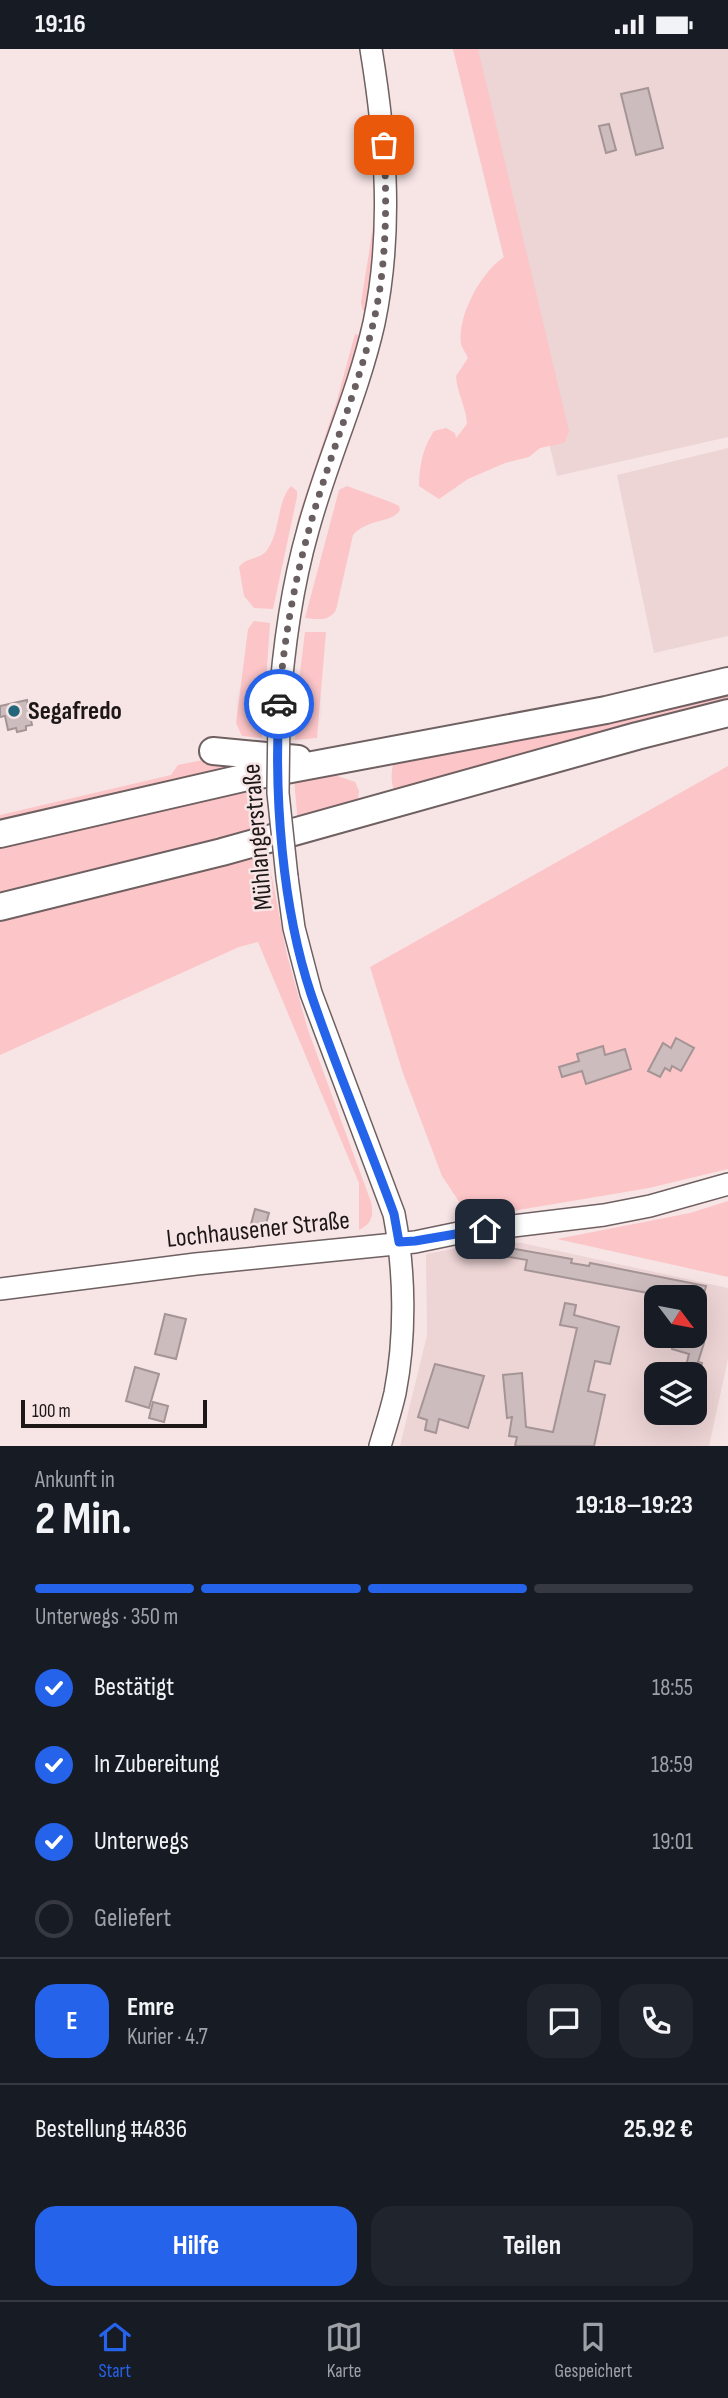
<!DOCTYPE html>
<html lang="de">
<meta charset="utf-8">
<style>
body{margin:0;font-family:"Sofia Sans Condensed",sans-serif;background:#20242c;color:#f1f3f6;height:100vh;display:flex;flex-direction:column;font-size:26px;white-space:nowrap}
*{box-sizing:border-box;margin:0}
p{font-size:23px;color:#9ea1a6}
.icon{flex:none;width:38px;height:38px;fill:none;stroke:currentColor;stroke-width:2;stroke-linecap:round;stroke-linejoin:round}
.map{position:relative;height:1397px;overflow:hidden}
.drawer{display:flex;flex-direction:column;background:#171b24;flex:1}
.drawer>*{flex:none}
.needle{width:46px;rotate:122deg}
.buttons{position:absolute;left:644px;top:1236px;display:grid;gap:14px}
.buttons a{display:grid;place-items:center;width:63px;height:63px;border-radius:14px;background:#171b24;box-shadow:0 7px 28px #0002;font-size:35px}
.scale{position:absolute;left:21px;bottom:18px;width:186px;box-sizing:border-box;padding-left:7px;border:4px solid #1d1718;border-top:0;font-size:19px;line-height:24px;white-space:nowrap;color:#1d1718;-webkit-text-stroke:5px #f7e5e6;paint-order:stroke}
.pin{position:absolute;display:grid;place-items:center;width:60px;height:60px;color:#fff;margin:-30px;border-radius:14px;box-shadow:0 4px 10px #0006}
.courier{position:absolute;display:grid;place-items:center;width:70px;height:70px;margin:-35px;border:5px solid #2563eb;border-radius:50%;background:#fff;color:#222;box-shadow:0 2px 9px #0007}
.overview em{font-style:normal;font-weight:700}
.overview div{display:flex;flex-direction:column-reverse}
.overview{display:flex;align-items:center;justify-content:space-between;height:119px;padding:0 35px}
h1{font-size:46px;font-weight:700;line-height:52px}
.bar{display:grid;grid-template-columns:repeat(4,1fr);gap:10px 7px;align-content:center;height:84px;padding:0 35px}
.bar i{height:9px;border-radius:5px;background:#363941}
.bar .current{background:#2563eb}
.bar p{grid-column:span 4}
.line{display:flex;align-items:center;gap:18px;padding:0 35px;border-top:2px solid #363941}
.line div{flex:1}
.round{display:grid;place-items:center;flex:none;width:74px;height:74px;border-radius:21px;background:#20242c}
ol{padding:0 35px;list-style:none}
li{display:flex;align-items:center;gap:21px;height:77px}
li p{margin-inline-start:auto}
li .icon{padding:7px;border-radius:50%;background:#2563eb;color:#fff;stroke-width:4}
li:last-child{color:#9ea1a6}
li i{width:38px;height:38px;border:4px solid #363941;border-radius:50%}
.primary-button{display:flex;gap:14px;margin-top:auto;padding:14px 35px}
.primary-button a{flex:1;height:80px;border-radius:21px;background:#2563eb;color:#fff;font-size:28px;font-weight:700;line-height:80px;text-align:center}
.primary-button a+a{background:#20242c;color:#f1f3f6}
.status{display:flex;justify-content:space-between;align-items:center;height:49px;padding:0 35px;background:#171b24;direction:ltr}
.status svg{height:19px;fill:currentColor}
.tabs{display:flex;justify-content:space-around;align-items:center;height:98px;border-top:2px solid #363941;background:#171b24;font-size:19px;color:#9ea1a6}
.tabs a{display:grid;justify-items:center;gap:4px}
.tabs .current{color:#2563eb}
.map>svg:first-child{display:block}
.built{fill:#edd4d5;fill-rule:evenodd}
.green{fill:#fcc5c8}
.building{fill:#cdbcbd;stroke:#a49495;stroke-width:2}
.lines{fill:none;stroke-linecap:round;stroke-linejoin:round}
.secondary-casing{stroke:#6f6061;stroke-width:24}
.highway-casing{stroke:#6f6061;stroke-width:30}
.secondary{stroke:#fff;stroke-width:21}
.highway{stroke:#fff;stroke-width:26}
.secondary-bridge-casing{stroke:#6f6061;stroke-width:24;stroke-linecap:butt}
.secondary-bridge{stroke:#fff;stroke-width:21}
.done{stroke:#695f60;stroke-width:7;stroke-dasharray:0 12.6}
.route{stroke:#2563eb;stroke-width:9}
.poi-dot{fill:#246679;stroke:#f7e5e6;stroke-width:2.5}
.labels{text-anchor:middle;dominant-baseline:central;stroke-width:5;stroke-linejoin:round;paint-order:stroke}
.poi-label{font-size:26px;font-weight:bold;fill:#1d1718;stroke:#f7e5e6;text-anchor:start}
.street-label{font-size:26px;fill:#1d1718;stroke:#f7e5e6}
</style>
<div class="status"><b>19:16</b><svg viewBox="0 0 49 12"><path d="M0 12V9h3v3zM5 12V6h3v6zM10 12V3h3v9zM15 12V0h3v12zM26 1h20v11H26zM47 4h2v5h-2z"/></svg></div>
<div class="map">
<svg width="728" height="1397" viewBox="0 0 728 1397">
<rect width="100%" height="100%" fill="#f7e5e6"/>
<g class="built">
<polygon points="453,0 728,0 728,388 557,427"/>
<polygon points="728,399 728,587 654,604 617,426"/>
<path d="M495,1192l27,2 206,45v71l-19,87h-309l27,-111 -1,-81zM656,1248h39v38h-39zM656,1325h39v38h-39z"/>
</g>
<g class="green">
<path d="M359,0h4l17,134 -11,124 -6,4 -2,-8c5,-33 11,-65 14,-97 5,-45 -5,-114 -16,-157z"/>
<path d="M453,0h25l91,382 -5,12 -24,5 -11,9 -24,6 -37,16 -29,20 -20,-13c1,-22 3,-36 15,-55l12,-3 9,5 1,5 11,-14c-1,-17 -10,-31 -11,-48l12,-18c-2,-5 -6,-10 -7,-14 -4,-28 20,-72 43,-87z"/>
<polygon points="355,285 358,286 360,295 281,559 298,469 337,351"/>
<path d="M291,437l6,5v6l-24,112 -19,-1 -10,-12 -5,-29c7,-10 21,-7 28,-17 14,-19 9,-47 24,-64z"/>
<path d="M347,437l46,17 6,3 1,4c-7,13 -32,8 -47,25l-17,75c-7,12 -19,9 -31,8l34,-128z"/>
<polygon points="254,572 270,574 262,689 242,687 236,674 248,580"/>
<polygon points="305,583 326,583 317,689 295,691 298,640"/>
<path d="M728,639v19l-333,87c-5,-13 -4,-24 0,-37z"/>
<polygon points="213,709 248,717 0,775 0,766 171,726 178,716"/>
<polygon points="728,717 728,1120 649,1139 470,1169 442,1127 403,1024 370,918"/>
<polygon points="329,724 355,733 359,742 357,757 298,774 294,730"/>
<polygon points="261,732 265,785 0,850 0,795"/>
<path d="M267,803l20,103 21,75 63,172c3,12 1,22 -12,28v-47l-101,-241 -19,5 -239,108v-137z"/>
<polygon points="728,1152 728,1228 557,1190 690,1164"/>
</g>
<g class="building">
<polygon points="648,39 663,99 636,106 621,45"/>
<polygon points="609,75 616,101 606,104 599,77"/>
<polygon points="27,651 32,676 26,677 26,681 17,683 16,679 8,681 5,667 0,668 0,657"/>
<polygon points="676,989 694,999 681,1022 672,1017 670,1022 665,1019 660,1028 648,1022 663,994 671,999"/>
<polygon points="603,997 605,1006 625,1000 631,1020 586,1035 582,1022 562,1028 559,1018 579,1012 577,1005"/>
<polygon points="255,1160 269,1164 264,1182 250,1179"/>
<polygon points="493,1196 572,1210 571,1214 589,1217 590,1214 706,1237 698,1268 695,1268 695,1248 680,1248 664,1244 664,1247 525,1221 527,1211 491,1205"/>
<polygon points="565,1254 576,1256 574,1266 619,1278 610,1315 595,1312 588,1342 605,1346 594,1397 515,1397 517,1388 509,1387 512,1368 507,1369 503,1326 522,1324 526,1378 553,1383 577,1279 560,1276"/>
<polygon points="165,1265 186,1270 176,1310 155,1305"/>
<polygon points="677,1286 704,1294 698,1313 702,1314 700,1325 684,1325 689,1305 672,1300"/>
<polygon points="435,1315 484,1327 468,1379 439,1370 436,1384 425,1381 427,1371 418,1368"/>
<polygon points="135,1318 159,1325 149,1359 126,1352"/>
<polygon points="153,1353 168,1357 164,1373 149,1369"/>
</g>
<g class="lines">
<g class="secondary-casing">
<g id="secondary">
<path d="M279,664c4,-62 12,-123 29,-183 19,-70 50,-136 66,-207 19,-91 12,-183 -3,-274"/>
<path d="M287,828l7,51 17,65 83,221c11,57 12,122 1,179 -4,18 -10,36 -15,53"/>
<polyline points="0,1240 196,1215 415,1193 463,1183 604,1166 650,1157 728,1135"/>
</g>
</g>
<g class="highway-casing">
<g id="highway">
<polyline points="213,702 298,710"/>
<polyline points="0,785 243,729 606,661 728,632"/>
<polyline points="0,858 222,803 637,687 728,664"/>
</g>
</g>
<use href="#secondary" class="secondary"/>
<use href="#highway" class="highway"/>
<g class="secondary-bridge-casing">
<polyline id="secondary-bridge" points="279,664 278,744 287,828"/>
</g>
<use href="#secondary-bridge" class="secondary-bridge"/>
</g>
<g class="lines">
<path class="done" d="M279,655c5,-74 20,-147 43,-218 17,-54 38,-106 51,-162 14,-58 14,-120 11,-179"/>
<path class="route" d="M279,655c-5,92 3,203 32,290 25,74 56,146 83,220l5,28 16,-1 70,-12"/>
</g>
<circle class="poi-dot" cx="14" cy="662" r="7"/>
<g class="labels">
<g class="poi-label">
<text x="28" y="662">Segafredo</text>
</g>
<g class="street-label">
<text transform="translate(258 788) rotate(-95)">Mühlangerstraße</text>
<text transform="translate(258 1181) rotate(-6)">Lochhausener Straße</text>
</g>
</g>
</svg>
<div class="buttons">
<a><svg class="needle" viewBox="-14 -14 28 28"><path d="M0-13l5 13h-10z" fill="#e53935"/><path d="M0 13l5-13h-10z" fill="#9ea1a6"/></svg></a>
<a><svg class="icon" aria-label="layers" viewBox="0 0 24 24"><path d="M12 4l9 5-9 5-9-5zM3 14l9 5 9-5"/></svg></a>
</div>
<div class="scale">100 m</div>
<div class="pin" style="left:384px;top:96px;background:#ea580c"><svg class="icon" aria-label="bag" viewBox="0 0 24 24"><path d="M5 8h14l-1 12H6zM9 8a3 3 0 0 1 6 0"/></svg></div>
<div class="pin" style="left:485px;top:1180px;background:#1f2937"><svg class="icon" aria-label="home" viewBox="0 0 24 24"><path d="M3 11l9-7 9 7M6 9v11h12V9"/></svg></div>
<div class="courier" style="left:279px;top:655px"><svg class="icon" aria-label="car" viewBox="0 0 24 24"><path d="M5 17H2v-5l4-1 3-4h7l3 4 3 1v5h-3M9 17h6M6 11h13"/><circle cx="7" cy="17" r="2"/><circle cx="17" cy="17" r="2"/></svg></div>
</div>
<section class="drawer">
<div class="overview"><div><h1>2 Min.</h1><p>Ankunft in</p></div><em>19:18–19:23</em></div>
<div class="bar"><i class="current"></i><i class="current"></i><i class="current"></i><i></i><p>Unterwegs · 350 m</p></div>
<ol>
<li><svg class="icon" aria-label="check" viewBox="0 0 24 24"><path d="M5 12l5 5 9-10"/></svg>Bestätigt<p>18:55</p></li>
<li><svg class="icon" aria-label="check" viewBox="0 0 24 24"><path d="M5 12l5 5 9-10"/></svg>In Zubereitung<p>18:59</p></li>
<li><svg class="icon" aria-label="check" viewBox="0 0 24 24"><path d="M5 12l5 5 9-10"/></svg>Unterwegs<p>19:01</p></li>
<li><i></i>Geliefert</li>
</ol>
<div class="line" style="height:126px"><b class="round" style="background:#2563eb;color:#fff">E</b><div><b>Emre</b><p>Kurier · 4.7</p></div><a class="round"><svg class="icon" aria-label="chat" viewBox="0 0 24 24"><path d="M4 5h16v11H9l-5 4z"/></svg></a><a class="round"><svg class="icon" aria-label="phone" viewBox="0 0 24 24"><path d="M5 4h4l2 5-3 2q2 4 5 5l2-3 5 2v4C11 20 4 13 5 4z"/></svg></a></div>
<div class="line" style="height:91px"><div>Bestellung #4836</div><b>25.92 €</b></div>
<div class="primary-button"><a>Hilfe</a><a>Teilen</a></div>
</section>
<nav class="tabs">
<a class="current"><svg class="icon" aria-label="home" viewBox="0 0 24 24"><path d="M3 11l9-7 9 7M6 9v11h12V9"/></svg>Start</a>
<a><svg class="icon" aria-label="map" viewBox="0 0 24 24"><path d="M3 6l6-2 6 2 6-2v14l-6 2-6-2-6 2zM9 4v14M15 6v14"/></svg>Karte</a>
<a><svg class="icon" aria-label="saved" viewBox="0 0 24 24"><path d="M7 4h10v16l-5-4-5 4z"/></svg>Gespeichert</a>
</nav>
